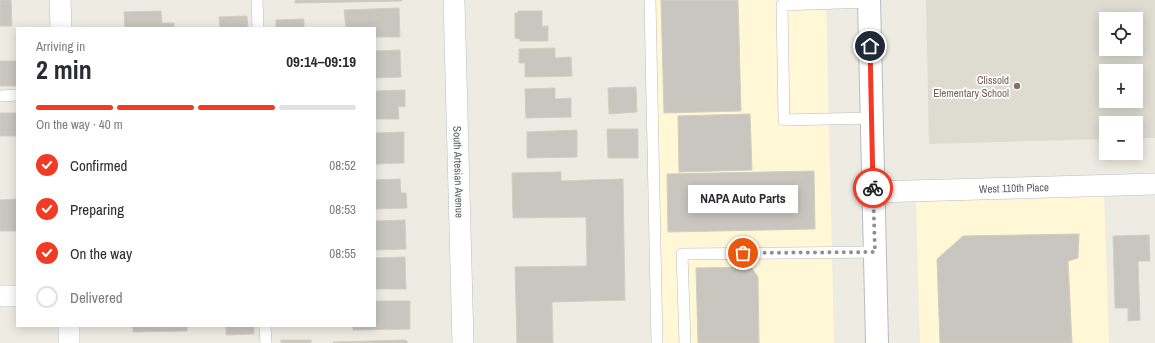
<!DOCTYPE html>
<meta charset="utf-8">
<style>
body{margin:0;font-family:"Archivo Narrow",sans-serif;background:#f2f2f3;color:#2b2b33;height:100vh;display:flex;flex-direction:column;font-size:15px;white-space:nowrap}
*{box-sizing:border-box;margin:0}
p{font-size:13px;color:#7c7c81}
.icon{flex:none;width:22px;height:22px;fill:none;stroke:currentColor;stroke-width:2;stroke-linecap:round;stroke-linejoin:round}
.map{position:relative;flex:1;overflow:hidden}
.panel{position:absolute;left:16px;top:27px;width:360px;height:300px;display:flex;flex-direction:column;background:#fff;border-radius:0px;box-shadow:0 2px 10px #0003}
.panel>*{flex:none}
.tools{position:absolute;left:1099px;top:12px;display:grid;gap:8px}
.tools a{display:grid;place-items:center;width:44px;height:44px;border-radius:0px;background:#fff;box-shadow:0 2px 10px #0003;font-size:20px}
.pin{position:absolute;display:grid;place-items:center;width:34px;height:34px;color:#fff;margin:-17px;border:2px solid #fff;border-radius:50%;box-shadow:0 1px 4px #0007}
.courier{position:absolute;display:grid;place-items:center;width:40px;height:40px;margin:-20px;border:3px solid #f23a24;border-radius:50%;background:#fff;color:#222;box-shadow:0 1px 5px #0007}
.bubble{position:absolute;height:28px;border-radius:0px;background:#fff;box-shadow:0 2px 10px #0003;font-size:13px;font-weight:700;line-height:28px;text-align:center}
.summary em{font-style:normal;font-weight:700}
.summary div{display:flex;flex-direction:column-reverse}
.summary{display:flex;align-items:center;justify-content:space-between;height:68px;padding:0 20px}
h1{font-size:26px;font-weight:700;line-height:30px}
.bar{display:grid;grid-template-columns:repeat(4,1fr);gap:6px 4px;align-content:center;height:48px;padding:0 20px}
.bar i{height:5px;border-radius:3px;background:#e1e1e2}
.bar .selected{background:#f23a24}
.bar p{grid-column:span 4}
ol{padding:0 20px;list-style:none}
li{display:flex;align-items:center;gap:12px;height:44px}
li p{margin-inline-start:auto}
li .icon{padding:4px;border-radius:50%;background:#f23a24;color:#fff;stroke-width:4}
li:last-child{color:#7c7c81}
li i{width:22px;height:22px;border:2px solid #e1e1e2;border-radius:50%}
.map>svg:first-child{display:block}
.commercial{fill:#fff7d6}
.education{fill:#dedbd1;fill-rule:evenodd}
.building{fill:#c9c6bf;stroke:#d3cec0}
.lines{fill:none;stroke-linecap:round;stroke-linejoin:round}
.lane-casing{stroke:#babcc2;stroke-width:12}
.street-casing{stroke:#babcc2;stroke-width:22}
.secondary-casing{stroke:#b8bbc1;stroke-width:24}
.lane{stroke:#fff;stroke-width:11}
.street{stroke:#fff;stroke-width:21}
.secondary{stroke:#fff;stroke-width:22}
.done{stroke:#8e9090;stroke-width:4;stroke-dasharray:0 7.2}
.route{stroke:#f23a24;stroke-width:5}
.education-dot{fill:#8d6e63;stroke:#fff;stroke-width:1.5}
.labels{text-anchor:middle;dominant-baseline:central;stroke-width:3.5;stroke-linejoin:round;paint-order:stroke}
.education-label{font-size:11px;fill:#785e54;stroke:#fff;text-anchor:end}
.street-label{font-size:11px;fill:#5a5e64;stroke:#fff}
</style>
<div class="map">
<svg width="1155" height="343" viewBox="0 0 1155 343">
<rect width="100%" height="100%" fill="#eeece2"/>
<g class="commercial">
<polygon points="654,0 826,0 834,343 660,343"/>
<polygon points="1104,192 1109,343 920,343 916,198"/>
</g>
<path class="education" d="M926,0h229v138h-19v-15h-30v16l-177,5zM1106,19h30v30h-30zM1106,71h30v30h-30z"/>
<g class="building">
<polygon points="0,0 11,0 12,26 0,26"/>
<polygon points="295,0 402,0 402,1 295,3"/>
<polygon points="661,0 738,0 741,111 664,113"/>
<polygon points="399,8 400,37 375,37 375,28 346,28 344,10"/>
<polygon points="161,11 162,23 174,23 174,28 125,28 124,12"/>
<polygon points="518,11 542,11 542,26 548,26 548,41 520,41 520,39 515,38 515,13 518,13"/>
<polygon points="247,16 248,28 220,28 219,17"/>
<polygon points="304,19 304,28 276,28 276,20"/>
<polygon points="555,48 555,58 571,57 572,76 525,77 525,63 519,63 519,49"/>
<polygon points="400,50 401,77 375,78 375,51"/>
<rect x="0" y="61" width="17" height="25"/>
<polygon points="636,87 637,112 609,114 608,88"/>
<polygon points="555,88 555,99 571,98 571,117 526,118 525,89"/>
<polygon points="405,90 405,107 398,106 399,119 375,119 375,91"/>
<rect x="0" y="113" width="17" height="23"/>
<polygon points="750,114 752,170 679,172 678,116"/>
<polygon points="607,129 638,129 638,158 608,158"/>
<polygon points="577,130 577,157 527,158 527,132"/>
<polygon points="404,132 404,163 375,164 375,133"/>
<polygon points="814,171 815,229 668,232 667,174"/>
<polygon points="561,172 561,181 623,179 625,300 552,302 553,343 517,343 515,267 587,266 586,217 513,218 512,173"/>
<polygon points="400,179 401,193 406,193 407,208 375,209 375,180"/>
<polygon points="17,199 17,231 0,231 0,200"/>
<polygon points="405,220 406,249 375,250 375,221"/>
<polygon points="1079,234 1078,258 1068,261 1072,343 940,343 937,259 963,236"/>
<polygon points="1149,235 1150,261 1138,261 1140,320 1128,321 1128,308 1115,308 1113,236"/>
<polygon points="405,257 406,289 375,289 375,258"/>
<polygon points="751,267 758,277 759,343 698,343 696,268"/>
<polygon points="375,301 410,301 410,329 353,330 353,326 375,326"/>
<polygon points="133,326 187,326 187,331 133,332"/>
<polygon points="226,326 254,326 254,334 226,335"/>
<rect x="281" y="340" width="30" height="3"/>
<polygon points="406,340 408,343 333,343 333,342"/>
</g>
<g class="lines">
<g class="lane-casing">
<g id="lane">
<polyline points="257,0 258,28"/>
<polyline points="650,0 657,343"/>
<polyline points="869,2 782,5 784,120 871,118"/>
<polyline points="0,96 17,95"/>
<polyline points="265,326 266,343"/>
<polyline points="685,343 682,254 875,252"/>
</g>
</g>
<g class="street-casing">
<g id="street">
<polyline points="60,0 61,28"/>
<path id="s1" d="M454,0l9,343"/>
<path id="s2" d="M873,192l282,-8"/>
<polyline points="0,296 17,296"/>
<polyline points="69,326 69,343"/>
</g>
</g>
<g class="secondary-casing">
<polyline id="secondary" points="869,0 877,343"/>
</g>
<use href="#lane" class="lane"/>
<use href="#street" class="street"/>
<use href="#secondary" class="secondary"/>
</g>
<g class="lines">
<polyline class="done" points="743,253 875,252 873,188"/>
<polyline class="route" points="870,46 873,188"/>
</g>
<circle class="education-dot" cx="1017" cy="86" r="4"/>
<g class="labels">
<g class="education-label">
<text x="1009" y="80">Clissold<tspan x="1009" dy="13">Elementary School</tspan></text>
</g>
<g class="street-label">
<text stroke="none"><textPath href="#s1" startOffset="172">South Artesian Avenue</textPath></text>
<text stroke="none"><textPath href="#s2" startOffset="141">West 110th Place</textPath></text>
</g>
</g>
</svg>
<div class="tools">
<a><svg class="icon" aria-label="locate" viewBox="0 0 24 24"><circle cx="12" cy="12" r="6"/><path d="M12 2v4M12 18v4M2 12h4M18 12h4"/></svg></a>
<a>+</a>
<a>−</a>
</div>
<div class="pin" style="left:743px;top:253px;background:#ea580c"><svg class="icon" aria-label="bag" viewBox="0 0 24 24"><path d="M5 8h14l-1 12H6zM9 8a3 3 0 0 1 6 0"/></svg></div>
<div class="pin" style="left:870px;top:46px;background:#1f2937"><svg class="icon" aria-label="home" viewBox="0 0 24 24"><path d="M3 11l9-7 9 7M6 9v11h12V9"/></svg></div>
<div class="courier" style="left:873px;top:188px"><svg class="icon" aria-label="bike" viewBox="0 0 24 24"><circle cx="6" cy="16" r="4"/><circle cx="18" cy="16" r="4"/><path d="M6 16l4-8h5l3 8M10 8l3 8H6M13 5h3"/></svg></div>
<div class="bubble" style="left:688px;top:185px;width:110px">NAPA Auto Parts</div>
<section class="panel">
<div class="summary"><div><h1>2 min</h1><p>Arriving in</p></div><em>09:14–09:19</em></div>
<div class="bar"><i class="selected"></i><i class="selected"></i><i class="selected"></i><i></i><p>On the way · 40 m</p></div>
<ol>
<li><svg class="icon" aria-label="check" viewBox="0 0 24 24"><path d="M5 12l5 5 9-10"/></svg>Confirmed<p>08:52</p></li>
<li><svg class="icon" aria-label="check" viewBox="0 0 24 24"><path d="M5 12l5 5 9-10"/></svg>Preparing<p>08:53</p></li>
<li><svg class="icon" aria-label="check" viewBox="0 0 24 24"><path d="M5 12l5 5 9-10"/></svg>On the way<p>08:55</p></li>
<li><i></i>Delivered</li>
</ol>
</section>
</div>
